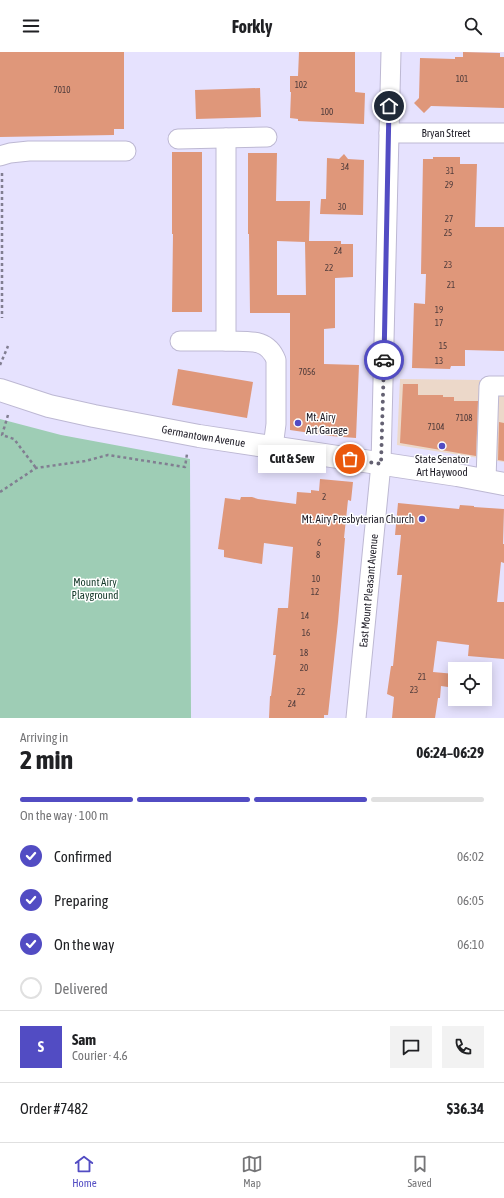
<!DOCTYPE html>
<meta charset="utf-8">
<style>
body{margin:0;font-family:"Asap Condensed",sans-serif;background:#f2f2f2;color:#202124;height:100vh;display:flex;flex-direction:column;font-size:15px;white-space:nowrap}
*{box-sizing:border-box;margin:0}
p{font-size:13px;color:#757577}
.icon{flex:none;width:22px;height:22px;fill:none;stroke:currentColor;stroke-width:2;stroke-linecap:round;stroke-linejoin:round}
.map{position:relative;height:666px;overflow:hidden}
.side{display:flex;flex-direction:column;background:#fff;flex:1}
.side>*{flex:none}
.fabs{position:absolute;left:448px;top:610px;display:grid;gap:8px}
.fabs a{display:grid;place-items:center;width:44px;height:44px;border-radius:0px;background:#fff;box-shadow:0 2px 10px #0003;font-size:20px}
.pin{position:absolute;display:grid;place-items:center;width:34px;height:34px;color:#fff;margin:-17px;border:2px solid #fff;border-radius:50%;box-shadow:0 1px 4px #0007}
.courier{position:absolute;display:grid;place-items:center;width:40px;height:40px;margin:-20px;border:3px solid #524cc3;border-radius:50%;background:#fff;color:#222;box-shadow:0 1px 5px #0007}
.bubble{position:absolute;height:28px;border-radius:0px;background:#fff;box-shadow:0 2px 10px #0003;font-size:13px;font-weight:700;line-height:28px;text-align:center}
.headline em{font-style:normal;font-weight:700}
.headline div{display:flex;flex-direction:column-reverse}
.headline{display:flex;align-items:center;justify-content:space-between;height:68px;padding:0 20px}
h1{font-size:26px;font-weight:700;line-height:30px}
.bar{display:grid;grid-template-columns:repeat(4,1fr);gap:6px 4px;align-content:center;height:48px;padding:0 20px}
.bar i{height:5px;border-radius:3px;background:#e0e0e0}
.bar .current{background:#524cc3}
.bar p{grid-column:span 4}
.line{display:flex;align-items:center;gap:10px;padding:0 20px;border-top:1px solid #e0e0e0}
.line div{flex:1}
.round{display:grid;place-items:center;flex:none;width:42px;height:42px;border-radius:0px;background:#f2f2f2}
ol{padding:0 20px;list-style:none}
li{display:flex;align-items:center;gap:12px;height:44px}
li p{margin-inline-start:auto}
li .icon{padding:4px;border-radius:50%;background:#524cc3;color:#fff;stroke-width:4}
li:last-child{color:#757577}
li i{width:22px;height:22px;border:2px solid #e0e0e0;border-radius:50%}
header{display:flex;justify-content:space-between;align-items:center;height:52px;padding:0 20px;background:#fff;font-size:18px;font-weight:700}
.tabs{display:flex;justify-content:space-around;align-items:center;height:56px;border-top:1px solid #e0e0e0;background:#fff;font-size:11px;color:#757577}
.tabs a{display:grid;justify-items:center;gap:2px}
.tabs .current{color:#524cc3}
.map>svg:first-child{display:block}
.commercial{fill:#ecd8c9}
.green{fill:#9ecdb5}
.building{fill:#df977a;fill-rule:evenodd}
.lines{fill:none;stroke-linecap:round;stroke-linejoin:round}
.minor-casing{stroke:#bdb8d3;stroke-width:21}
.major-casing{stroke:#bdb8d3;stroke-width:24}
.path{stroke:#817e91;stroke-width:2.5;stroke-dasharray:3 3;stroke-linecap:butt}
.minor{stroke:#fff;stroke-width:19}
.major{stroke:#fff;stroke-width:22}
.done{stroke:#646172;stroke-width:4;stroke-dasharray:0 7.2}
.route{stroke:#524cc3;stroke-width:5}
.poi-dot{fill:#524cc3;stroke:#fff;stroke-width:1.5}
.labels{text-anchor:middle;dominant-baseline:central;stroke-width:3;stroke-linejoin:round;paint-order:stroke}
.number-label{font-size:9px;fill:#4e3b3b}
.street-label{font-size:11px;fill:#1e1c26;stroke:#fff}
.poi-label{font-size:11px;fill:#1e1c26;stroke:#fff;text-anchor:start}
.park-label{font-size:11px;fill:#133828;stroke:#fff}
</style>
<header><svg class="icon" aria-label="menu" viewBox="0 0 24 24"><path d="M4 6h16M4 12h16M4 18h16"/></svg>Forkly<svg class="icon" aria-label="search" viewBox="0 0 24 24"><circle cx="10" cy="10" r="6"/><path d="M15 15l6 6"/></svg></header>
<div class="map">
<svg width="504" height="666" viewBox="0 0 504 666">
<rect width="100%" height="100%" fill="#e6e2fe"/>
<polygon class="commercial" points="400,327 482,328 504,332 504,410 397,393"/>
<polygon class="green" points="0,367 61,383 190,407 191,666 0,666"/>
<g class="building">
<polygon points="0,0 124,0 124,77 114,77 114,83 0,85"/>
<polygon points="299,0 355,0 355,40 365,41 364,72 298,69 298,67 290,66 291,40 290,40 290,24 298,24"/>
<polygon points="463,0 500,1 500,5 504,5 504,56 431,54 424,61 414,51 419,46 420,6 455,7 455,5 463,5"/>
<polygon points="260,36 261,65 196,67 195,38"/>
<polygon points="172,100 202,100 202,260 172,260 173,182 172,182"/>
<path d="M248,101h29l-1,48h34l-1,40h32v3h12v33l-18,1v50l-11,1v35l35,1 -3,73 -25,-2 -41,-6v-117h-40l-1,-79h-1zM277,189l28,1 1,53h-29z"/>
<polygon points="344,102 348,107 364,108 363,163 320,162 321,147 326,147 327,106 339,107"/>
<polygon points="433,105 460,105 460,112 477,112 475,175 504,175 504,299 465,298 465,314 451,314 450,317 412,316 414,251 425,252 426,222 421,222 423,107 433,107"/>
<polygon points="178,317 253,330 247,366 172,353"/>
<polygon points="403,332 418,332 418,343 443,343 443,345 454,345 454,349 478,349 476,404 400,391"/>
<polygon points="499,370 504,371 504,409 498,408"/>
<polygon points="320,427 353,430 351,449 348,448 344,486 345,486 338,570 328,663 324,663 324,666 269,666 270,644 271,644 276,603 273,603 278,556 288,556 293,495 264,491 262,512 224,505 224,498 218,497 225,446 240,448 241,445 252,445 258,447 296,452 297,440 311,441 311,438 319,439"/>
<polygon points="398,451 459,457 460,453 474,454 474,455 504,457 503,492 504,492 504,511 501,510 497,550 504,550 504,607 468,604 469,593 437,589 433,620 455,622 455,636 441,634 440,646 438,646 435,666 392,666 394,645 387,642 391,614 393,614 402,523 397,523 401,483 395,483"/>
</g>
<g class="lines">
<g class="minor-casing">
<g id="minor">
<path id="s1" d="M389,81h115"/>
<path d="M226,86v203c21,1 41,-4 50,19v64l-3,23"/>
<polyline points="178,87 267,85"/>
<polyline points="0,104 10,101 29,99 126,99"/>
<polyline points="180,289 226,289"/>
<polyline points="486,428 489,334 504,334"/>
<path id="s2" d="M356,666l25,-254 10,-412"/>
</g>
</g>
<g class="major-casing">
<g id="major">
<path id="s3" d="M0,338l49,16 45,10 105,20 258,39 47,9"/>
</g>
</g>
<g class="path">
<polyline points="2,121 2,266"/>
<polyline points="0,313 8,294"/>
<polyline points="8,363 2,383 14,387 36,416"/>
<polyline points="0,440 36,416 85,409 108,403 185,415 187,402"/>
</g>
<use href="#minor" class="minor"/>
<use href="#major" class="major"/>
</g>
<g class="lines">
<polyline class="done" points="350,407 381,412 384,308"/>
<polyline class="route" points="384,308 389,54"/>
</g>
<g class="poi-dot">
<circle cx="298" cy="371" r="4"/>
<circle cx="442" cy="394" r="4"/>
<circle cx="422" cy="467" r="4"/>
</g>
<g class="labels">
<g class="number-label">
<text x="462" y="27">101</text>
<text x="301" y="33">102</text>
<text x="62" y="38">7010</text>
<text x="327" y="60">100</text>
<text x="345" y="115">34</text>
<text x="450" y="119">31</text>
<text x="449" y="133">29</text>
<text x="342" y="155">30</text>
<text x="449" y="167">27</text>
<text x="448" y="181">25</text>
<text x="338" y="199">24</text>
<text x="448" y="213">23</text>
<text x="329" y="216">22</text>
<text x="451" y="233">21</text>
<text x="439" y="258">19</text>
<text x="439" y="271">17</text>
<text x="443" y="294">15</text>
<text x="439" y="309">13</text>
<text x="307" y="320">7056</text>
<text x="464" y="366">7108</text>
<text x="436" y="375">7104</text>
<text x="324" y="445">2</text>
<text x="319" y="491">6</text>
<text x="318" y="503">8</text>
<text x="316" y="527">10</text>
<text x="315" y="540">12</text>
<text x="305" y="564">14</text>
<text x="306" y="581">16</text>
<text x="304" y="601">18</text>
<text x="304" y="616">20</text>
<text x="422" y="625">21</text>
<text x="414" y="638">23</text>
<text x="301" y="640">22</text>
<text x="292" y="652">24</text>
</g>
<g class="street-label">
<text stroke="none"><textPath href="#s1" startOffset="57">Bryan Street</textPath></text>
<text stroke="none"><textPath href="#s3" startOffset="209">Germantown Avenue</textPath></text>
<text stroke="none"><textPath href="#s2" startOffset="128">East Mount Pleasant Avenue</textPath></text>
</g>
<g class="poi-label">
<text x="306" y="365">Mt. Airy<tspan x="306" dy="13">Art Garage</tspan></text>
<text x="442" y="407" text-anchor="middle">State Senator<tspan x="442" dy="13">Art Haywood</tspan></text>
<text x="414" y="467" text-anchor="end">Mt. Airy Presbyterian Church</text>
</g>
<g class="park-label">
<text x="95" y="530">Mount Airy<tspan x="95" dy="13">Playground</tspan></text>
</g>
</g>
</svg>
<div class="fabs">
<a><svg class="icon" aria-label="locate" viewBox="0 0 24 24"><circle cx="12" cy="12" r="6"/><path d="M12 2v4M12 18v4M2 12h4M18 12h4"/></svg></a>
</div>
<div class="pin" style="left:350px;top:407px;background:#ea580c"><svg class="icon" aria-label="bag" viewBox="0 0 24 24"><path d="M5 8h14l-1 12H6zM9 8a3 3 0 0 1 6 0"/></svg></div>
<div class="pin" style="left:389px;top:54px;background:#1f2937"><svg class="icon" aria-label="home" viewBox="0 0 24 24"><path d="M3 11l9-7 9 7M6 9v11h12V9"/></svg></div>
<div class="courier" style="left:384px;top:308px"><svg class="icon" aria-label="car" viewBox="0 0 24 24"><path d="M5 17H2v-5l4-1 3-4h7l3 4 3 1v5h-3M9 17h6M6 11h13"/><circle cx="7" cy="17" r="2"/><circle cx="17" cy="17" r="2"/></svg></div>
<div class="bubble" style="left:258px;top:393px;width:68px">Cut &amp; Sew</div>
</div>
<section class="side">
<div class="headline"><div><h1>2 min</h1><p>Arriving in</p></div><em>06:24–06:29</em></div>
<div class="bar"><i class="current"></i><i class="current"></i><i class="current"></i><i></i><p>On the way · 100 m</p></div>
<ol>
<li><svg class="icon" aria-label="check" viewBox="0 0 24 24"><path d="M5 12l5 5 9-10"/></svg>Confirmed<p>06:02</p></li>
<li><svg class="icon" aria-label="check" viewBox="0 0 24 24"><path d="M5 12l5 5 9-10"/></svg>Preparing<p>06:05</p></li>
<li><svg class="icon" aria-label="check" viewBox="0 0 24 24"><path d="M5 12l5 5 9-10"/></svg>On the way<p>06:10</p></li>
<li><i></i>Delivered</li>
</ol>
<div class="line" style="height:72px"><b class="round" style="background:#524cc3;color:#fff">S</b><div><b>Sam</b><p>Courier · 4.6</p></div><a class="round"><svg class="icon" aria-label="chat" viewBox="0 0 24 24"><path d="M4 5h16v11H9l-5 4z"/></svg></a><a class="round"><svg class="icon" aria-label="phone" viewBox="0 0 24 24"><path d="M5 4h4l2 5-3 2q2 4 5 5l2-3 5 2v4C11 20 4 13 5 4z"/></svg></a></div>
<div class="line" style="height:52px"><div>Order #7482</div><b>$36.34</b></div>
</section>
<nav class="tabs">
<a class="current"><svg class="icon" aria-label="home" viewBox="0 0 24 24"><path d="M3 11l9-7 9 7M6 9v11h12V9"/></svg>Home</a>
<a><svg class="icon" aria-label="map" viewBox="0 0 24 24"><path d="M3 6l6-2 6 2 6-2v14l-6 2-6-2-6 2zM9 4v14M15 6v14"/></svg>Map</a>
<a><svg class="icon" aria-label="saved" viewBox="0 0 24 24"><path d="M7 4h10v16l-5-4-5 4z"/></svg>Saved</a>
</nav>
